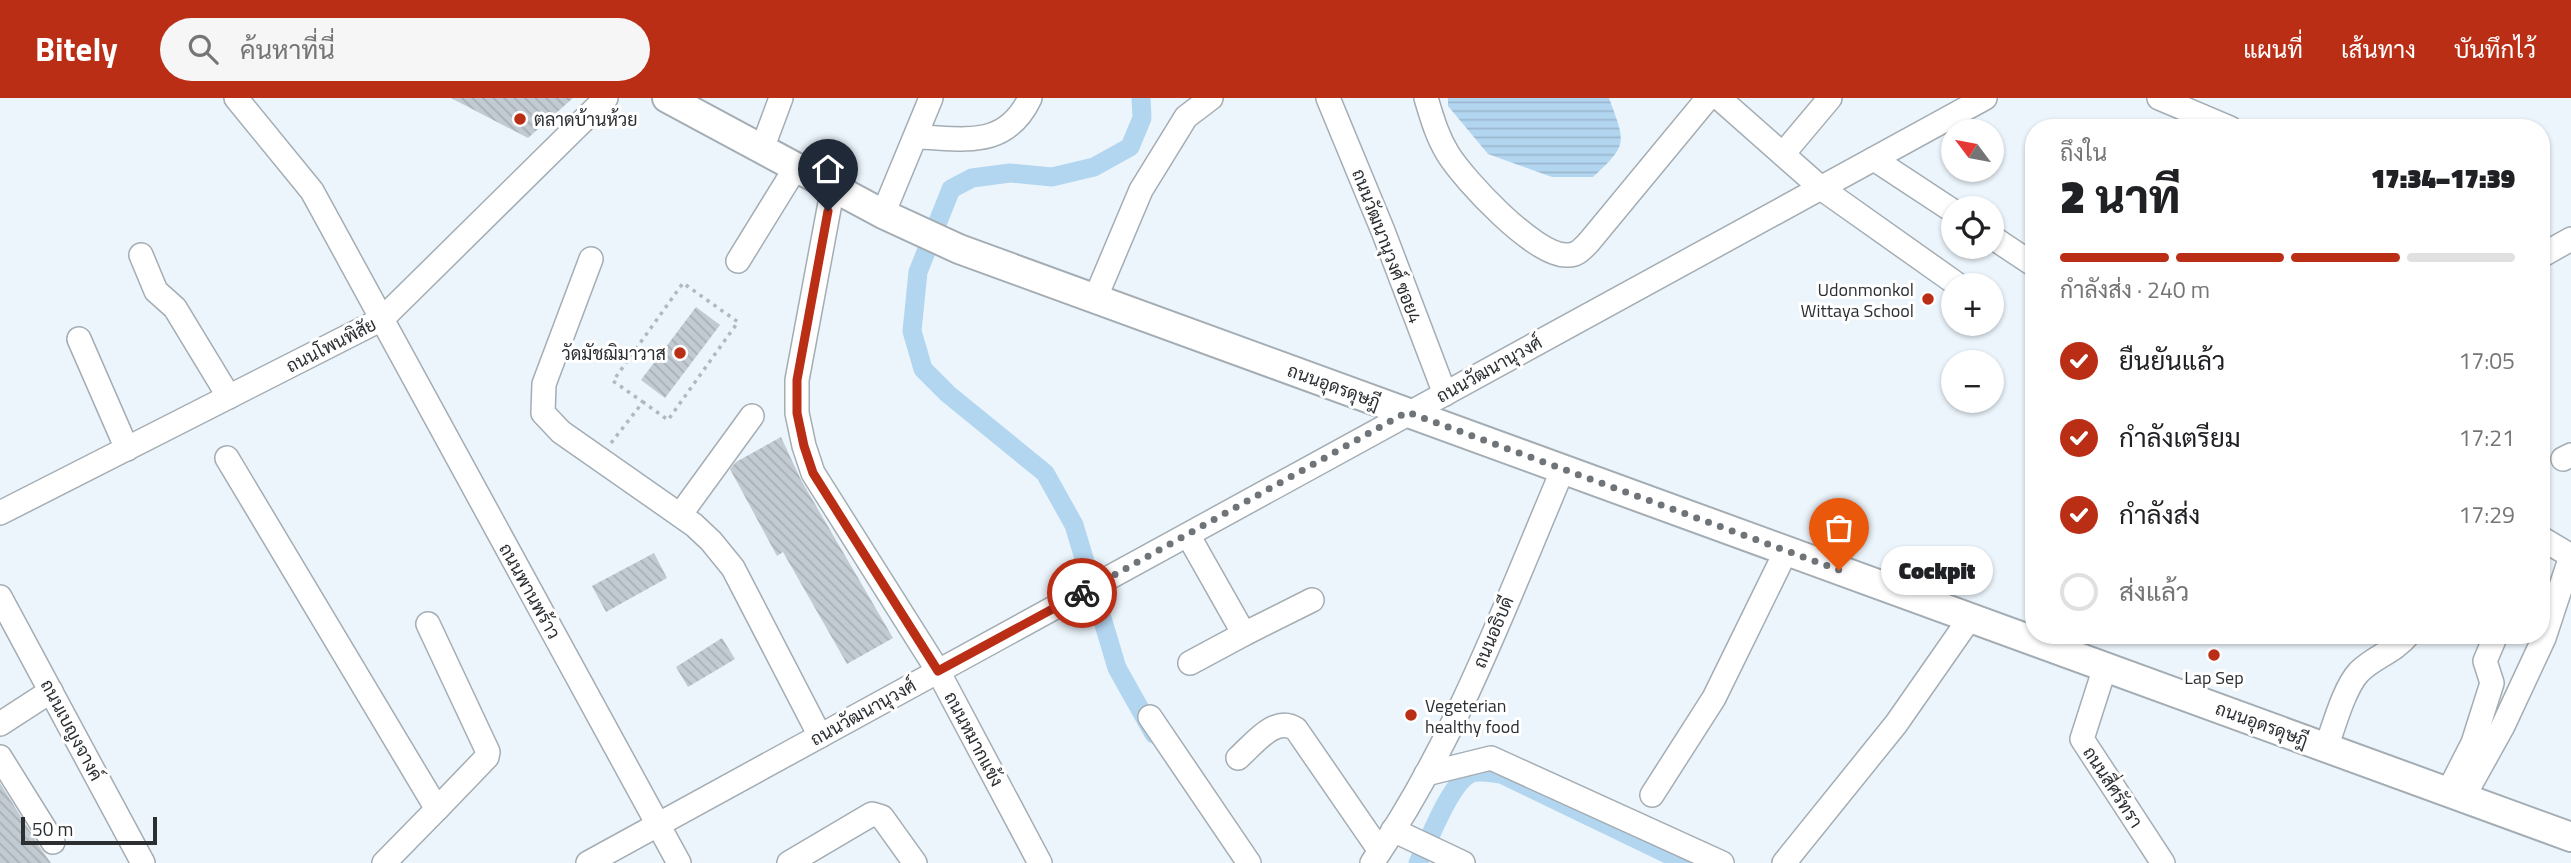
<!DOCTYPE html>
<html lang="th">
<meta charset="utf-8">
<style>
body{margin:0;font-family:"Titillium Web",Sarabun,sans-serif;background:#f6f6f6;color:#202124;height:100vh;display:flex;flex-direction:column;font-size:26px;white-space:nowrap}
*{box-sizing:border-box;margin:0}
p{font-size:23px;color:#757577}
.icon{flex:none;width:38px;height:38px;fill:none;stroke:currentColor;stroke-width:2;stroke-linecap:round;stroke-linejoin:round}
.map{position:relative;flex:1;overflow:hidden}
.panel{position:absolute;left:2025px;top:21px;width:525px;height:525px;display:flex;flex-direction:column;background:#fff;border-radius:28px;box-shadow:0 2px 5px #0004}
.panel>*{flex:none}
.needle{width:46px;rotate:302deg}
.tools{position:absolute;left:1941px;top:21px;display:grid;gap:14px}
.tools a{display:grid;place-items:center;width:63px;height:63px;border-radius:50%;background:#fff;box-shadow:0 2px 5px #0004;font-size:35px}
.scale{position:absolute;left:21px;bottom:18px;width:136px;box-sizing:border-box;padding-left:7px;border:4px solid #2c2f32;border-top:0;font-size:19px;line-height:24px;white-space:nowrap;color:#2c2f32;-webkit-text-stroke:5px #fff;paint-order:stroke}
.pin{position:absolute;display:grid;place-items:center;width:60px;height:60px;color:#fff;margin:-72px -30px;border-radius:50% 50% 50% 0;rotate:-45deg;box-shadow:0 0 7px #0007}
.pin .icon{rotate:45deg}
.courier{position:absolute;display:grid;place-items:center;width:70px;height:70px;margin:-35px;border:5px solid #ba2e16;border-radius:50%;background:#fff;color:#222;box-shadow:0 2px 9px #0007}
.bubble{position:absolute;height:49px;border-radius:24px;background:#fff;box-shadow:0 2px 5px #0004;font-size:23px;font-weight:800;line-height:49px;text-align:center}
.headline em{font-style:normal;font-weight:800}
.headline div{display:flex;flex-direction:column-reverse}
.headline{display:flex;align-items:center;justify-content:space-between;height:119px;padding:0 35px}
h1{font-size:46px;font-weight:800;line-height:52px}
.bar{display:grid;grid-template-columns:repeat(4,1fr);gap:10px 7px;align-content:center;height:84px;padding:0 35px}
.bar i{height:9px;border-radius:5px;background:#e0e0e0}
.bar .on{background:#ba2e16}
.bar p{grid-column:span 4}
ol{padding:0 35px;list-style:none}
li{display:flex;align-items:center;gap:21px;height:77px}
li p{margin-inline-start:auto}
li .icon{padding:7px;border-radius:50%;background:#ba2e16;color:#fff;stroke-width:4}
li:last-child{color:#757577}
li i{width:38px;height:38px;border:4px solid #e0e0e0;border-radius:50%}
header{display:flex;align-items:center;gap:42px;box-sizing:border-box;height:98px;padding:0 35px;background:#ba2e16;color:#fff}
header strong{font-size:33px}
nav{display:flex;gap:38px;margin-inline-start:auto;font-size:24px}
.search{width:490px;height:63px;background:#f6f6f6;display:flex;align-items:center;gap:18px;box-sizing:border-box;padding:0 24px;border-radius:38px;color:#757577;font-size:26px}
.map>svg:first-child{display:block}
.water{fill:url(#water-rules)}
.lines{fill:none;stroke-linecap:round;stroke-linejoin:round}
.canal{stroke:#b3d6f0;stroke-width:19}
.building{fill:url(#building-back-hatch)}
.minor-casing{stroke:#a4adb3;stroke-width:26}
.major-casing{stroke:#a4adb3;stroke-width:32}
.path{stroke:#b1b8be;stroke-width:3.5;stroke-dasharray:3.5 5;stroke-linecap:butt}
.minor{stroke:#fff;stroke-width:23}
.major{stroke:#fff;stroke-width:28}
.done{stroke:#6f7479;stroke-width:7;stroke-dasharray:0 12.6}
.route{stroke:#ba2e16;stroke-width:9}
.poi-dot{fill:#ba2e16;stroke:#fff;stroke-width:2.5}
.labels{text-anchor:middle;dominant-baseline:central;stroke-width:6;stroke-linejoin:round;paint-order:stroke}
.poi-label{font-size:18px;fill:#2c2f32;stroke:#fff;text-anchor:start}
.street-label{font-size:18px;fill:#2c2f32;stroke:#fff}
</style>
<header>
<strong>Bitely</strong>
<div class="search"><svg class="icon" aria-label="search" viewBox="0 0 24 24"><circle cx="10" cy="10" r="6"/><path d="M15 15l6 6"/></svg>ค้นหาที่นี่</div>
<nav><a>แผนที่</a><a>เส้นทาง</a><a>บันทึกไว้</a></nav>
</header>
<div class="map">
<svg width="2571" height="765" viewBox="0 0 2571 765">
<defs>
<pattern id="water-rules" width="6" height="5" patternUnits="userSpaceOnUse" patternTransform="scale(1.75)"><rect width="6" height="5" fill="#b3d6f0"/><path d="M0 2.5h6" fill="none" stroke="#9ab8ce"/></pattern>
<pattern id="building-back-hatch" width="6" height="6" patternUnits="userSpaceOnUse" patternTransform="scale(1.75)"><rect width="6" height="6" fill="#c3cbd2"/><path d="M-1 5l2 2M0 0l6 6M5-1l2 2" fill="none" stroke="#a8afb5"/></pattern>
</defs>
<rect width="100%" height="100%" fill="#ecf5fc"/>
<path class="water" d="M1448,0h161c16,44 20,46 -16,79h-41l-64,-23 -40,-48z"/>
<g class="lines">
<g class="canal">
<polyline points="1141,0 1142,20 1130,49 1094,69 1052,79 1010,75 972,80 951,91 918,174 912,233 923,271 948,296 1045,375 1074,427 1117,570 1154,636"/>
<path d="M1418,765c10,-21 31,-76 50,-88 9,-6 22,-2 33,-1l185,89"/>
</g>
</g>
<g class="building">
<polygon points="451,0 573,0 528,40"/>
<polygon points="696,209 720,227 665,300 641,282"/>
<polygon points="781,339 801,382 893,540 847,566 783,454 777,458 730,371 736,364"/>
<polygon points="654,455 667,480 606,514 592,488"/>
<polygon points="722,540 735,561 688,589 676,569"/>
<polygon points="0,685 41,751 51,765 0,765"/>
</g>
<g class="lines">
<g class="minor-casing">
<g id="minor">
<polyline points="236,0 312,93 679,765"/>
<polyline points="1328,0 1383,133 1445,296"/>
<path d="M1426,0c6,20 11,38 22,56 17,27 86,101 118,101 11,1 16,-6 23,-13l119,-144"/>
<polyline points="1719,0 1821,90 1958,187"/>
<polyline points="2159,0 2230,30"/>
<path d="M916,39c48,1 89,13 114,-39"/>
<polyline points="762,51 781,0"/>
<polyline points="1783,56 1830,0"/>
<polyline points="1874,61 1953,113"/>
<polyline points="833,89 797,282 797,315 804,348 813,375 938,573 1040,765"/>
<polyline points="883,116 931,0"/>
<polyline points="1992,139 2034,167"/>
<polyline points="141,157 156,193 175,210 229,299"/>
<polyline points="2541,158 2571,141"/>
<polyline points="591,161 544,286 543,315 561,334 694,427 711,443 733,470 820,638"/>
<polyline points="738,163 796,69"/>
<polyline points="1095,201 1141,92 1186,19 1211,0"/>
<polyline points="79,241 127,351"/>
<polyline points="227,360 437,711 384,765"/>
<polyline points="2563,361 2571,357"/>
<polyline points="0,415 382,221 606,0"/>
<polyline points="680,417 752,318"/>
<polyline points="1188,437 1244,536 1312,502"/>
<polyline points="2541,440 2571,458"/>
<polyline points="0,499 143,765"/>
<polyline points="428,526 488,654 487,659 437,711"/>
<polyline points="1190,565 1244,536"/>
<polyline points="2105,569 2082,641 2163,765"/>
<polyline points="1150,619 1249,765"/>
<polyline points="0,626 51,593"/>
<path d="M2326,650c8,-22 18,-60 33,-76 15,-15 35,-20 49,-37"/>
<polyline points="0,659 53,744"/>
<path d="M1238,660c16,-14 37,-43 58,-29l84,122"/>
<polyline points="1426,676 1491,660 1722,765"/>
<polyline points="2448,694 2473,645 2492,585 2485,563 2496,537"/>
<polyline points="1652,697 1714,600 1786,453"/>
<polyline points="2463,700 2503,628 2544,540 2571,458"/>
<polyline points="1393,732 1463,765"/>
<polyline points="588,765 1985,0"/>
<polyline points="789,765 872,716 882,719 915,765"/>
<path d="M1372,765c83,-120 134,-260 191,-394"/>
<polyline points="1784,765 1896,626 1970,520"/>
</g>
</g>
<g class="major-casing">
<polyline id="major" points="667,0 883,116 959,151 2571,739"/>
</g>
<polyline class="path" points="611,345 643,304 613,283 683,185 738,224 668,322 643,304"/>
<use href="#minor" class="minor"/>
<use href="#major" class="major"/>
</g>
<g class="lines">
<polyline class="done" points="1082,495 1407,314 1839,472"/>
<polyline class="route" points="828,113 797,282 797,315 804,348 813,375 938,573 1082,495"/>
</g>
<g class="poi-dot">
<circle cx="520" cy="21" r="7"/>
<circle cx="1928" cy="201" r="7"/>
<circle cx="680" cy="255" r="7"/>
<circle cx="2214" cy="557" r="7"/>
<circle cx="1411" cy="617" r="7"/>
</g>
<g class="labels">
<g class="poi-label">
<text x="534" y="21">ตลาดบ้านห้วย</text>
<text x="1914" y="191" text-anchor="end">Udonmonkol<tspan x="1914" dy="21">Wittaya School</tspan></text>
<text x="666" y="255" text-anchor="end">วัดมัชฌิมาวาส</text>
<text x="2214" y="579" text-anchor="middle">Lap Sep</text>
<text x="1425" y="607">Vegeterian<tspan x="1425" dy="21">healthy food</tspan></text>
</g>
<g class="street-label">
<text transform="translate(1387 148) rotate(69)">ถนนวัฒนานุวงศ์ ซอย4</text>
<text transform="translate(331 247) rotate(-27)">ถนนโพนพิสัย</text>
<text transform="translate(1489 271) rotate(-29)">ถนนวัฒนานุวงศ์</text>
<text transform="translate(1334 288) rotate(20)">ถนนอุดรดุษฎี</text>
<text transform="translate(530 493) rotate(61)">ถนนพานพร้าว</text>
<text transform="translate(1493 534) rotate(-67)">ถนนอธิบดี</text>
<text transform="translate(863 614) rotate(-29)">ถนนวัฒนานุวงศ์</text>
<text transform="translate(2262 626) rotate(20)">ถนนอุดรดุษฎี</text>
<text transform="translate(72 632) rotate(62)">ถนนเบญงจางค์</text>
<text transform="translate(974 641) rotate(62)">ถนนหมากแข้ง</text>
<text transform="translate(2113 689) rotate(57)">ถนนสี่ศรัทรา</text>
</g>
</g>
</svg>
<div class="tools">
<a><svg class="needle" viewBox="-14 -14 28 28"><path d="M0-13l5 13h-10z" fill="#e53935"/><path d="M0 13l5-13h-10z" fill="#757577"/></svg></a>
<a><svg class="icon" aria-label="locate" viewBox="0 0 24 24"><circle cx="12" cy="12" r="6"/><path d="M12 2v4M12 18v4M2 12h4M18 12h4"/></svg></a>
<a>+</a>
<a>−</a>
</div>
<div class="scale">50 m</div>
<div class="pin" style="left:1839px;top:472px;background:#ea580c"><svg class="icon" aria-label="bag" viewBox="0 0 24 24"><path d="M5 8h14l-1 12H6zM9 8a3 3 0 0 1 6 0"/></svg></div>
<div class="pin" style="left:828px;top:113px;background:#1f2937"><svg class="icon" aria-label="home" viewBox="0 0 24 24"><path d="M3 11l9-7 9 7M6 9v11h12V9"/></svg></div>
<div class="courier" style="left:1082px;top:495px"><svg class="icon" aria-label="bike" viewBox="0 0 24 24"><circle cx="6" cy="16" r="4"/><circle cx="18" cy="16" r="4"/><path d="M6 16l4-8h5l3 8M10 8l3 8H6M13 5h3"/></svg></div>
<div class="bubble" style="left:1881px;top:448px;width:112px">Cockpit</div>
<section class="panel">
<div class="headline"><div><h1>2 นาที</h1><p>ถึงใน</p></div><em>17:34–17:39</em></div>
<div class="bar"><i class="on"></i><i class="on"></i><i class="on"></i><i></i><p>กำลังส่ง · 240 m</p></div>
<ol>
<li><svg class="icon" aria-label="check" viewBox="0 0 24 24"><path d="M5 12l5 5 9-10"/></svg>ยืนยันแล้ว<p>17:05</p></li>
<li><svg class="icon" aria-label="check" viewBox="0 0 24 24"><path d="M5 12l5 5 9-10"/></svg>กำลังเตรียม<p>17:21</p></li>
<li><svg class="icon" aria-label="check" viewBox="0 0 24 24"><path d="M5 12l5 5 9-10"/></svg>กำลังส่ง<p>17:29</p></li>
<li><i></i>ส่งแล้ว</li>
</ol>
</section>
</div>
